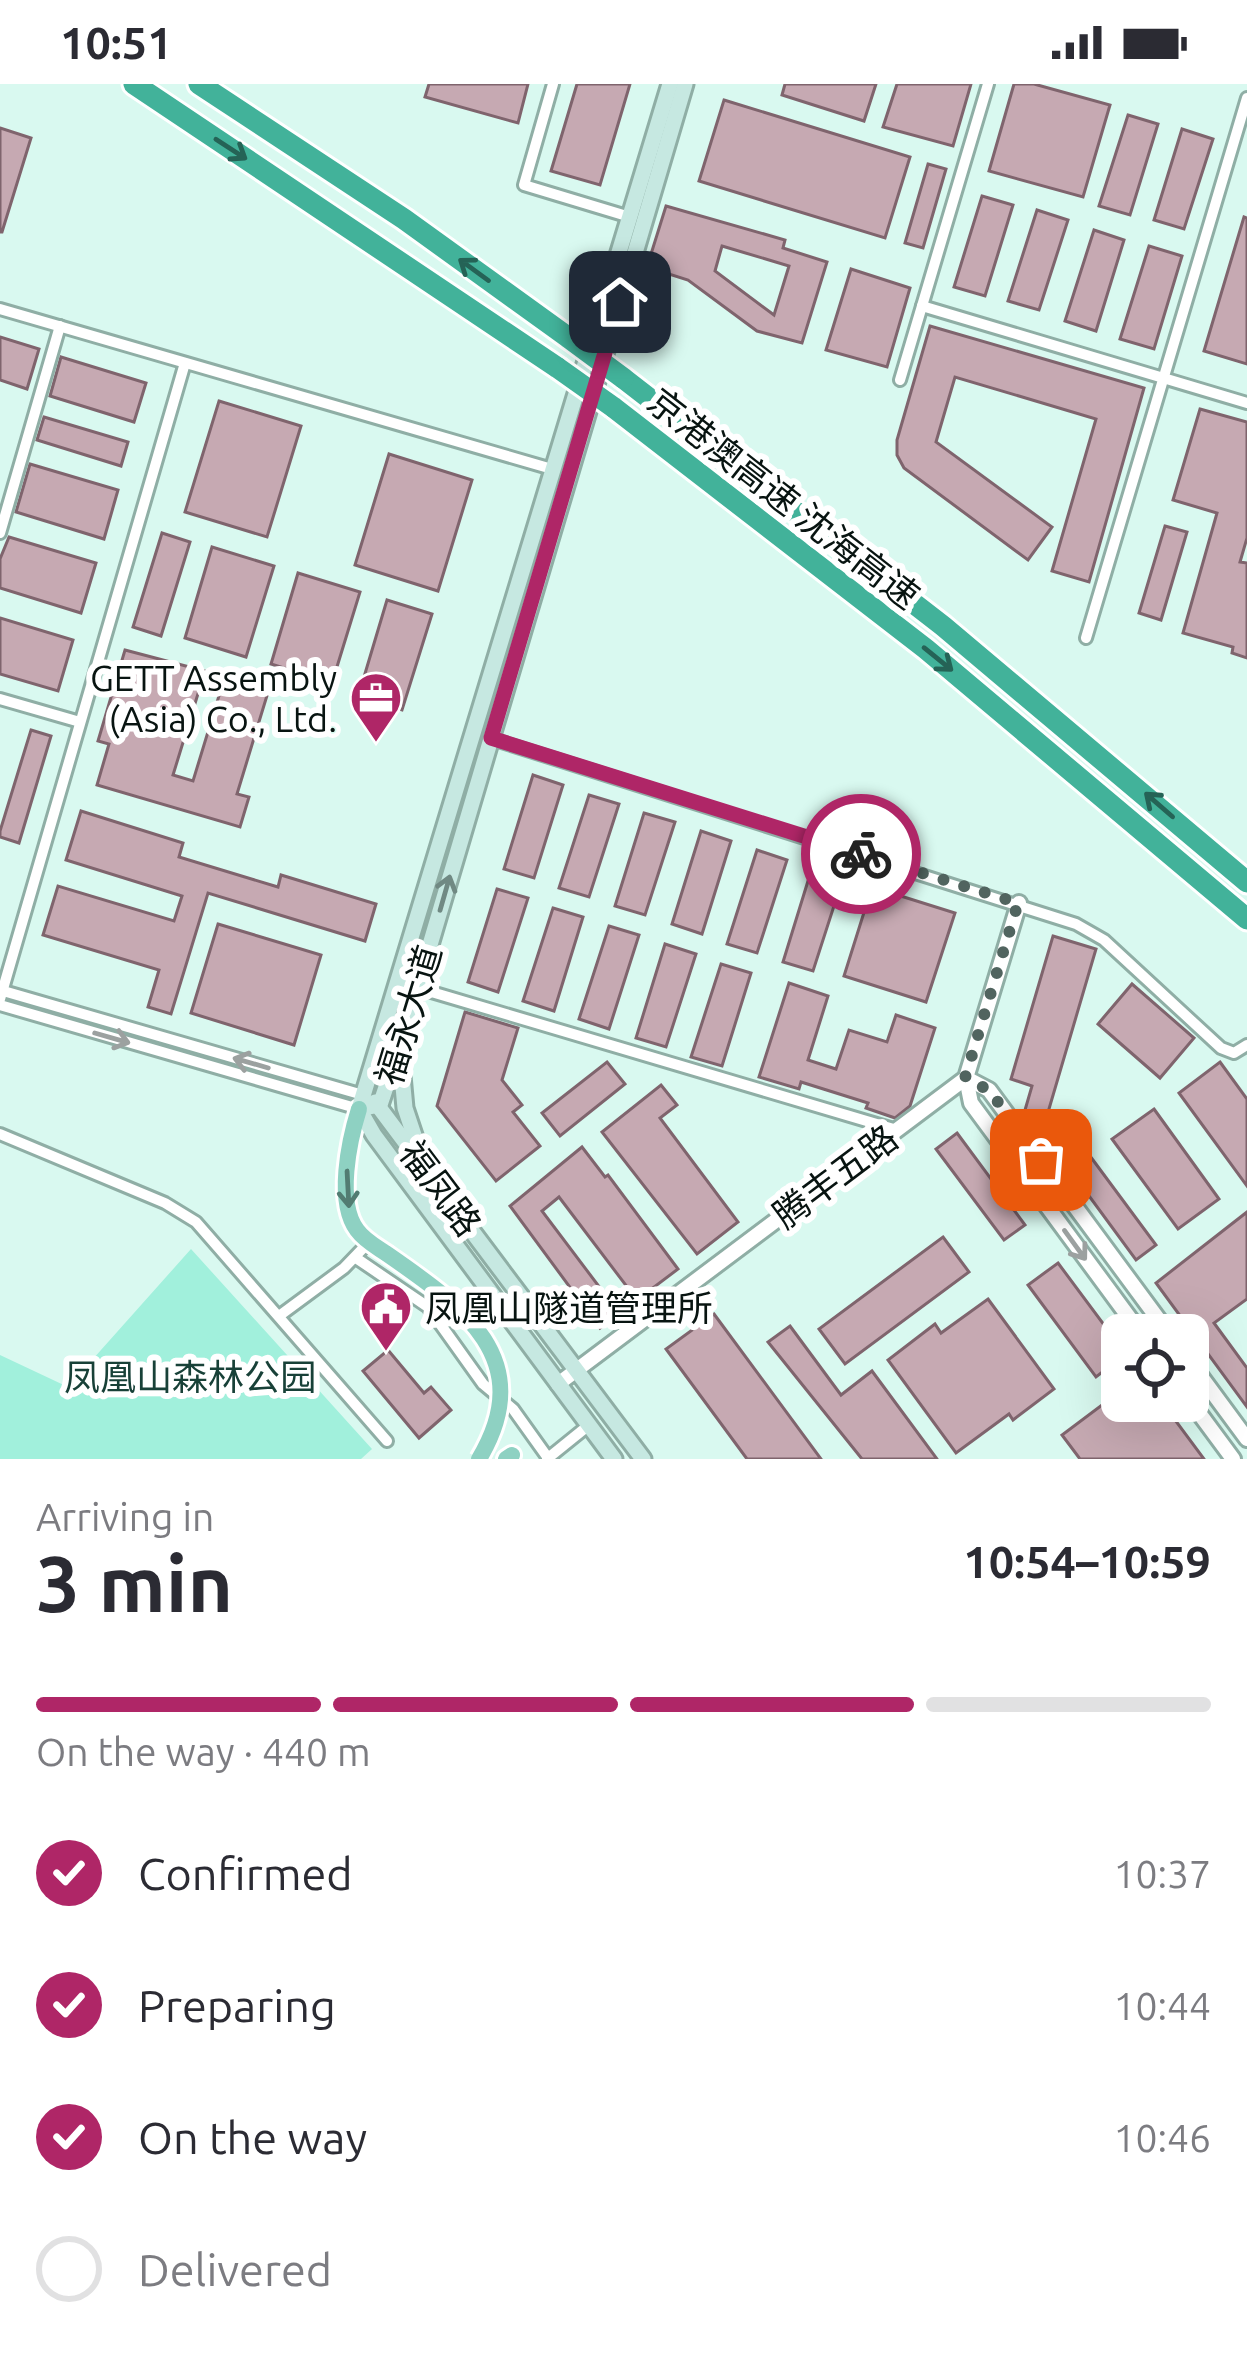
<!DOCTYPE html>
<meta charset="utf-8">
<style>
body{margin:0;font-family:Ubuntu,"Noto Sans SC",sans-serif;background:#f7f7f7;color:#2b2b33;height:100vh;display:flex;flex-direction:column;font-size:45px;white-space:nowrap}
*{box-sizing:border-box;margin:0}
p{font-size:39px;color:#7c7c81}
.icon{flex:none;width:66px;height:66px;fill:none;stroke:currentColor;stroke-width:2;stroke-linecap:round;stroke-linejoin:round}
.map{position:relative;height:1375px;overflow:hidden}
.details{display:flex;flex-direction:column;background:#fff;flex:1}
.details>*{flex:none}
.tools{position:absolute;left:1101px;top:1230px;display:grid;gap:24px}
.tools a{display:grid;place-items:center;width:108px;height:108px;border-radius:18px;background:#fff;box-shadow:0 12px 48px #0002;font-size:60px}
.pin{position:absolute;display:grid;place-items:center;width:102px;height:102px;color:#fff;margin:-51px;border-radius:24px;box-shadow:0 6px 18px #0006}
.courier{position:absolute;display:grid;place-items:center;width:120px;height:120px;margin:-60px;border:9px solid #af2667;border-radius:50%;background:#fff;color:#222;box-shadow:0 3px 15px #0007}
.summary em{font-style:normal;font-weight:700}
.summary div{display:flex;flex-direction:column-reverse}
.summary{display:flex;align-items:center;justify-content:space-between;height:204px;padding:0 36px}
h1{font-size:78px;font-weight:700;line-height:90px}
.bar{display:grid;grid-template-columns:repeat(4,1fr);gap:18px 12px;align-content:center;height:144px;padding:0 36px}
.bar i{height:15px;border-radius:9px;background:#e1e1e2}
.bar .active{background:#af2667}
.bar p{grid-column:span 4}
ol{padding:0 36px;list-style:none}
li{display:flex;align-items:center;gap:36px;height:132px}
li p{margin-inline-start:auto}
li .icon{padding:12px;border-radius:50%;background:#af2667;color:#fff;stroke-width:4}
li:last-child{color:#7c7c81}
li i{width:66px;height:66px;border:6px solid #e1e1e2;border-radius:50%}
.status{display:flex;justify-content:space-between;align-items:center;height:84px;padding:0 60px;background:#fff;direction:ltr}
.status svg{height:33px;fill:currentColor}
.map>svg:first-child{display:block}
.green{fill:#a1f0dc}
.building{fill:#c6a9b2;stroke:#7f646d;stroke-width:3;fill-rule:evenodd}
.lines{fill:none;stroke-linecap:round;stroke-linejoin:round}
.minor-casing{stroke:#8faea5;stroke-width:16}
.tertiary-casing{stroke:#8faea5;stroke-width:20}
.secondary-casing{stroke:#8faea5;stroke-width:21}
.primary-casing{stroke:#fff;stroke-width:22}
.motorway-casing{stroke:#fff;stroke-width:27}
.minor{stroke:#fff;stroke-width:10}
.tertiary{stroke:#fff;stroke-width:14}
.secondary{stroke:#c6e8e1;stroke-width:15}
.primary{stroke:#8ed1c2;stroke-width:16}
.motorway{stroke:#42b29a;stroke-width:21}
.primary-bridge-casing{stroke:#fff;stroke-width:22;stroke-linecap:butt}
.motorway-bridge-casing{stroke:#fff;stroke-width:27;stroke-linecap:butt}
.primary-bridge{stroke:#8ed1c2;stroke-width:16}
.motorway-bridge{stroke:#42b29a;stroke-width:21}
.oneway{stroke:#256356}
.oneway2{stroke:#708983}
.oneway3{stroke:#9ca1a0}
.oneway4{stroke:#527c72}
.done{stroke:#51645f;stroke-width:12;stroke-dasharray:0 21.6}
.route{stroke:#af2667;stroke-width:15}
.labels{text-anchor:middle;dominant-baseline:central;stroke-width:12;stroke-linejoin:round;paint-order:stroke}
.street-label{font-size:36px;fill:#081411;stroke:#fff}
.poi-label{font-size:36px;fill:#081411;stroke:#fff;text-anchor:end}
.park-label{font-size:36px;fill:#184138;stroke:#fff}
</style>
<div class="status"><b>10:51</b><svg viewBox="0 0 49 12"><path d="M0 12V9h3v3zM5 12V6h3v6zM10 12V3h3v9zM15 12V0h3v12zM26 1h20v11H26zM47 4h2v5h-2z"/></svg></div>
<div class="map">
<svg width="1247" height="1375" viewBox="0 0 1247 1375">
<rect width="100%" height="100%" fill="#d9f9f0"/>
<polygon class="green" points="191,1165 372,1365 361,1375 0,1375 0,1271 68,1303"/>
<g class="building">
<polygon points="429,0 528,0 518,39 425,13"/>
<polygon points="577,0 630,0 600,101 551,87"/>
<polygon points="785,0 876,0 864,37 782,11"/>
<polygon points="897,0 971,0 953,62 883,43"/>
<polygon points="1014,0 1034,0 1110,21 1083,113 989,87"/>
<polygon points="724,16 910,73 885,154 699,97"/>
<polygon points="1128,31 1158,40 1130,131 1099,122"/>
<polygon points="0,44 31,54 2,148 0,148"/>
<polygon points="1182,45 1213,55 1184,145 1154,136"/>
<polygon points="928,80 946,85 923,164 905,159"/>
<polygon points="982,112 1013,121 985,212 954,203"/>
<path d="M666,122l119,34 -2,8 44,14 -25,81 -45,-12 -69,-51 -41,-13zM722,162l67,20 -15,49 -59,-44z"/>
<polygon points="1037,126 1068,136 1039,226 1008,217"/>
<polygon points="1244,133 1247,134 1247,280 1204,267"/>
<polygon points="1094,146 1124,156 1096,247 1065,237"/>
<polygon points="1149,162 1182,172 1154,265 1120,255"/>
<polygon points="851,185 910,204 887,283 826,266"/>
<polygon points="930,242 1144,304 1089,498 1052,487 1096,335 955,293 936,358 1052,443 1028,476 904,384 897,371 897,356"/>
<polygon points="0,253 39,265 27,305 0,296"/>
<polygon points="61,273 146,299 134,338 50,312"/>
<polygon points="219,317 301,342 267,453 185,428"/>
<polygon points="1200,325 1247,338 1247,454 1240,478 1247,479 1247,574 1232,569 1233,563 1183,549 1217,429 1173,416"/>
<polygon points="44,333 128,358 121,382 37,356"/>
<polygon points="389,370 472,396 438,507 355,481"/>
<polygon points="30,380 118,406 104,455 16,428"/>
<polygon points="1165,442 1187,448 1161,536 1139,529"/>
<polygon points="162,449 190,458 161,552 133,543"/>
<polygon points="9,453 96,479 81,529 0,504 0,475"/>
<polygon points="212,463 274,482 246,573 185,554"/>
<polygon points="298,489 360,508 332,599 271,580"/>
<polygon points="387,516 432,530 402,626 358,613"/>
<polygon points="0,534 73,556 58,607 0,590"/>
<polygon points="125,566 205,587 173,691 193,697 225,592 269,605 237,710 249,713 240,743 97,701 109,660 98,657"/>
<polygon points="31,646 51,652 19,759 0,753 0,747"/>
<polygon points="533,691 563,701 534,794 504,785"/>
<polygon points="589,711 619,720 589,813 559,804"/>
<polygon points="81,727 183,759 179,773 278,803 281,791 376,820 365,857 208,809 171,930 148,923 159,886 43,851 58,802 174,837 182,812 66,776"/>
<polygon points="644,729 675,738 645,831 615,822"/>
<polygon points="701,747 731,757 702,850 672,840"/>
<polygon points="757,766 787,776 757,869 727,860"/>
<polygon points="812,784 843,794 813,887 783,878"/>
<polygon points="872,803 955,829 926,918 844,892"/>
<polygon points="497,805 528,814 498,908 468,898"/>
<polygon points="553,824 583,833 554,927 523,917"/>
<polygon points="218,840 321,871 294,961 191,929"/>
<polygon points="609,842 639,851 609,945 579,935"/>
<polygon points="1053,852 1096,865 1044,1042 1023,1033 1032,1002 1011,995"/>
<polygon points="665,860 696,870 666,963 636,954"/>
<polygon points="721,880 751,889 722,982 691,973"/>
<polygon points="789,899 828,912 808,976 836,985 849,946 887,958 896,931 935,944 910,1022 895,1034 866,1024 868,1019 801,998 799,1005 759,993"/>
<polygon points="1132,900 1194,954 1160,994 1098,940"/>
<polygon points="465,928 518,944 502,996 522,1021 513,1028 540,1062 496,1097 437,1022"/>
<polygon points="607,978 625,1000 560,1052 542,1029"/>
<polygon points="1220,978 1247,1015 1247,1102 1179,1009"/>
<polygon points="661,1001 677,1021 660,1034 738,1138 697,1170 602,1048"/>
<polygon points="1154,1025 1219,1115 1178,1145 1112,1055"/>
<polygon points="957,1049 1025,1141 1004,1156 936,1065"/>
<polygon points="582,1063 605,1093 608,1091 678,1185 637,1216 559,1113 542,1127 619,1229 600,1244 510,1122"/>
<polygon points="1090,1072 1156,1161 1136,1176 1070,1086"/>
<polygon points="1247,1128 1247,1215 1214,1239 1247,1284 1247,1323 1156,1199"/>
<polygon points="943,1153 969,1188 845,1280 819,1245"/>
<polygon points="1058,1179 1122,1265 1122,1273 1096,1293 1028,1201"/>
<polygon points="988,1215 1054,1305 1013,1336 1009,1330 956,1369 888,1276 935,1240 941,1249"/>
<polygon points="714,1230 821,1375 747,1375 666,1265"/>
<polygon points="790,1242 841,1311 872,1287 937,1375 862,1375 768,1258"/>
<polygon points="388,1266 424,1309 431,1303 451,1326 419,1354 363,1287"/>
<polygon points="1122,1306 1122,1317 1161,1317 1204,1375 1080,1375 1062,1351"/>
</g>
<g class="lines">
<g class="minor-casing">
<g id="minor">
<polyline points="553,0 524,101 630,133"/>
<polyline points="922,222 1247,319"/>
<polyline points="0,225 552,385"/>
<polyline points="900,296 988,0"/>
<polyline points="0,449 60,242"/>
<polyline points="1086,554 1247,14"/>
<polyline points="0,615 80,638"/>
<polyline points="489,654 1076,840 1104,856 1221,964 1234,969 1247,961"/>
<polyline points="418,904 897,1046"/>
<polyline points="0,906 363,1011"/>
<polyline points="0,915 185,279"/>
<polyline points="0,921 359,1025"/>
<polyline points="0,1050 165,1119 196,1138 387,1357"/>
<polyline points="356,1174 428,1223 483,1300 513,1325 548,1374"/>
<polyline points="279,1232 344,1184 369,1158"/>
<polyline points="547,1375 589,1341"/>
</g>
</g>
<g class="tertiary-casing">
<g id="tertiary">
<polyline points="966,994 989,1006 1170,1251"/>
<polyline points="966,994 971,1019 1142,1251"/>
<polyline points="1188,1275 1247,1355"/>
<polyline points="558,1300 966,994 1019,819"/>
<polyline points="1188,1314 1233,1375"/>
</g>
</g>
<g class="secondary-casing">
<g id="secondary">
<polyline points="400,970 405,1024 418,1063"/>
<polyline points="375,1018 643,1375"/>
<polyline points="359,1025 380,1021 403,952 685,0"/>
<polyline points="359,1025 670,0"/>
<polyline points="359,1025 374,1051 614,1375"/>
</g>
</g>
<g class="primary-casing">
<g id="primary">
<path d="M359,1025c-10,32 -23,93 -2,121 8,11 20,17 30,24"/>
<polyline points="506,1375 512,1371"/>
</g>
</g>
<g class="motorway-casing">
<g id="motorway">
<polyline points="134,0 558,284"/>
<polyline points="199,0 404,135 569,254"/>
<polyline points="623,294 943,542 1247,798"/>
<polyline points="613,323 926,565 1247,835"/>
</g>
</g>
<use href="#minor" class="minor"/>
<use href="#tertiary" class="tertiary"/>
<use href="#secondary" class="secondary"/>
<use href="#primary" class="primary"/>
<use href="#motorway" class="motorway"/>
<g class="primary-bridge-casing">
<path id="primary-bridge" d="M387,1170c75,52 152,105 92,205"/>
</g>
<g class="motorway-bridge-casing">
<g id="motorway-bridge">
<polyline points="569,254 623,294"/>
<polyline points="558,284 613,323"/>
</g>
</g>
<use href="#primary-bridge" class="primary-bridge"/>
<use href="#motorway-bridge" class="motorway-bridge"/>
</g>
<defs><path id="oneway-shaft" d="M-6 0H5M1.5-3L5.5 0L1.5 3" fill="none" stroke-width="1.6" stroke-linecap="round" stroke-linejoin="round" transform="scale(3)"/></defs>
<g class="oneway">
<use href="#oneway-shaft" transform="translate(231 65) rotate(33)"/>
<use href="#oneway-shaft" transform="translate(474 186) rotate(-144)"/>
<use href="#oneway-shaft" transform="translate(938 575) rotate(39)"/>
<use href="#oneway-shaft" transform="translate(1159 721) rotate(-139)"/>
</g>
<use class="oneway2" href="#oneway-shaft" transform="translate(445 809) rotate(-74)"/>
<g class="oneway3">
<use href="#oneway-shaft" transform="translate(112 954) rotate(16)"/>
<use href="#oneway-shaft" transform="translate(251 979) rotate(-164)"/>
<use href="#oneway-shaft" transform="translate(1075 1161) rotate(54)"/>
</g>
<use class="oneway4" href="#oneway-shaft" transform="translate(348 1105) rotate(87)"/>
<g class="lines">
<polyline class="done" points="861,770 1018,819 965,994 989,1006 1041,1076"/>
<polyline class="route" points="620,218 491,654 861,770"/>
</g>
<defs>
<g id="office-pin" transform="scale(2.7)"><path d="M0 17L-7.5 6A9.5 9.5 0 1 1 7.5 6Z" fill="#af2667" stroke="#fff"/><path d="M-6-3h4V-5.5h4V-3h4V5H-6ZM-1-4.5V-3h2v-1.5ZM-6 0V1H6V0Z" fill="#fff"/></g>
<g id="civic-pin" transform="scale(2.7)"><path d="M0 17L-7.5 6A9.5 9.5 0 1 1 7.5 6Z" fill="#af2667" stroke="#fff"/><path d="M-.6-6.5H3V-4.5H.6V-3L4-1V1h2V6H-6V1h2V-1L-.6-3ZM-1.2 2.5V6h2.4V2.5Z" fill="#fff"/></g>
</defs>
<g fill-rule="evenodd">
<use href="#office-pin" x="376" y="614"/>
<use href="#civic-pin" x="386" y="1223"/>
</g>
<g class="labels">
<g class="street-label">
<text transform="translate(784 414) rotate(38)">京港澳高速 沈海高速</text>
<text transform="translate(408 931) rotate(-73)">福永大道</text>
<text transform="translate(835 1092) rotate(-37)">腾丰五路</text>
<text transform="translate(441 1104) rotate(53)">福凤路</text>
</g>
<g class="poi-label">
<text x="337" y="593">GETT Assembly<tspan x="337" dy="41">(Asia) Co., Ltd.</tspan></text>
<text x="425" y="1223" text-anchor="start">凤凰山隧道管理所</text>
</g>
<g class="park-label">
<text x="190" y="1292">凤凰山森林公园</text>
</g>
</g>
</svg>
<div class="tools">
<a><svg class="icon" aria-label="locate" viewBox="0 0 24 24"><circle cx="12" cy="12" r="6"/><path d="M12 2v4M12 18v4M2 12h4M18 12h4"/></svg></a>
</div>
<div class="pin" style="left:1041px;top:1076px;background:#ea580c"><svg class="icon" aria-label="bag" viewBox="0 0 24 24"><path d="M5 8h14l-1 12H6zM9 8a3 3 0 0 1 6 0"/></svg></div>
<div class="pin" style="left:620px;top:218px;background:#1f2937"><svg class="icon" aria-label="home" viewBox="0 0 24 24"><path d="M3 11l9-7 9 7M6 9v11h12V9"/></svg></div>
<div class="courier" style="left:861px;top:770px"><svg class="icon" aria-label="bike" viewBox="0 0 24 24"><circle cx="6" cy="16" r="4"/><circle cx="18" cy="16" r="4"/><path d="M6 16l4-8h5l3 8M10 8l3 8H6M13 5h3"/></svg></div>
</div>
<section class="details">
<div class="summary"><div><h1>3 min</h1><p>Arriving in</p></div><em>10:54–10:59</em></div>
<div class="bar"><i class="active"></i><i class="active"></i><i class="active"></i><i></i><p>On the way · 440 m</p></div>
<ol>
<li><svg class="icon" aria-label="check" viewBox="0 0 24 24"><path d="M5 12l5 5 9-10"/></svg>Confirmed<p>10:37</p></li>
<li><svg class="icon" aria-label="check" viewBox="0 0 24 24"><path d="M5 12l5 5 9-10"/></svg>Preparing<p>10:44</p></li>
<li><svg class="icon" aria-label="check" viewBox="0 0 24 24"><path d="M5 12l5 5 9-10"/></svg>On the way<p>10:46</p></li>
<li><i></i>Delivered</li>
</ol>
</section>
